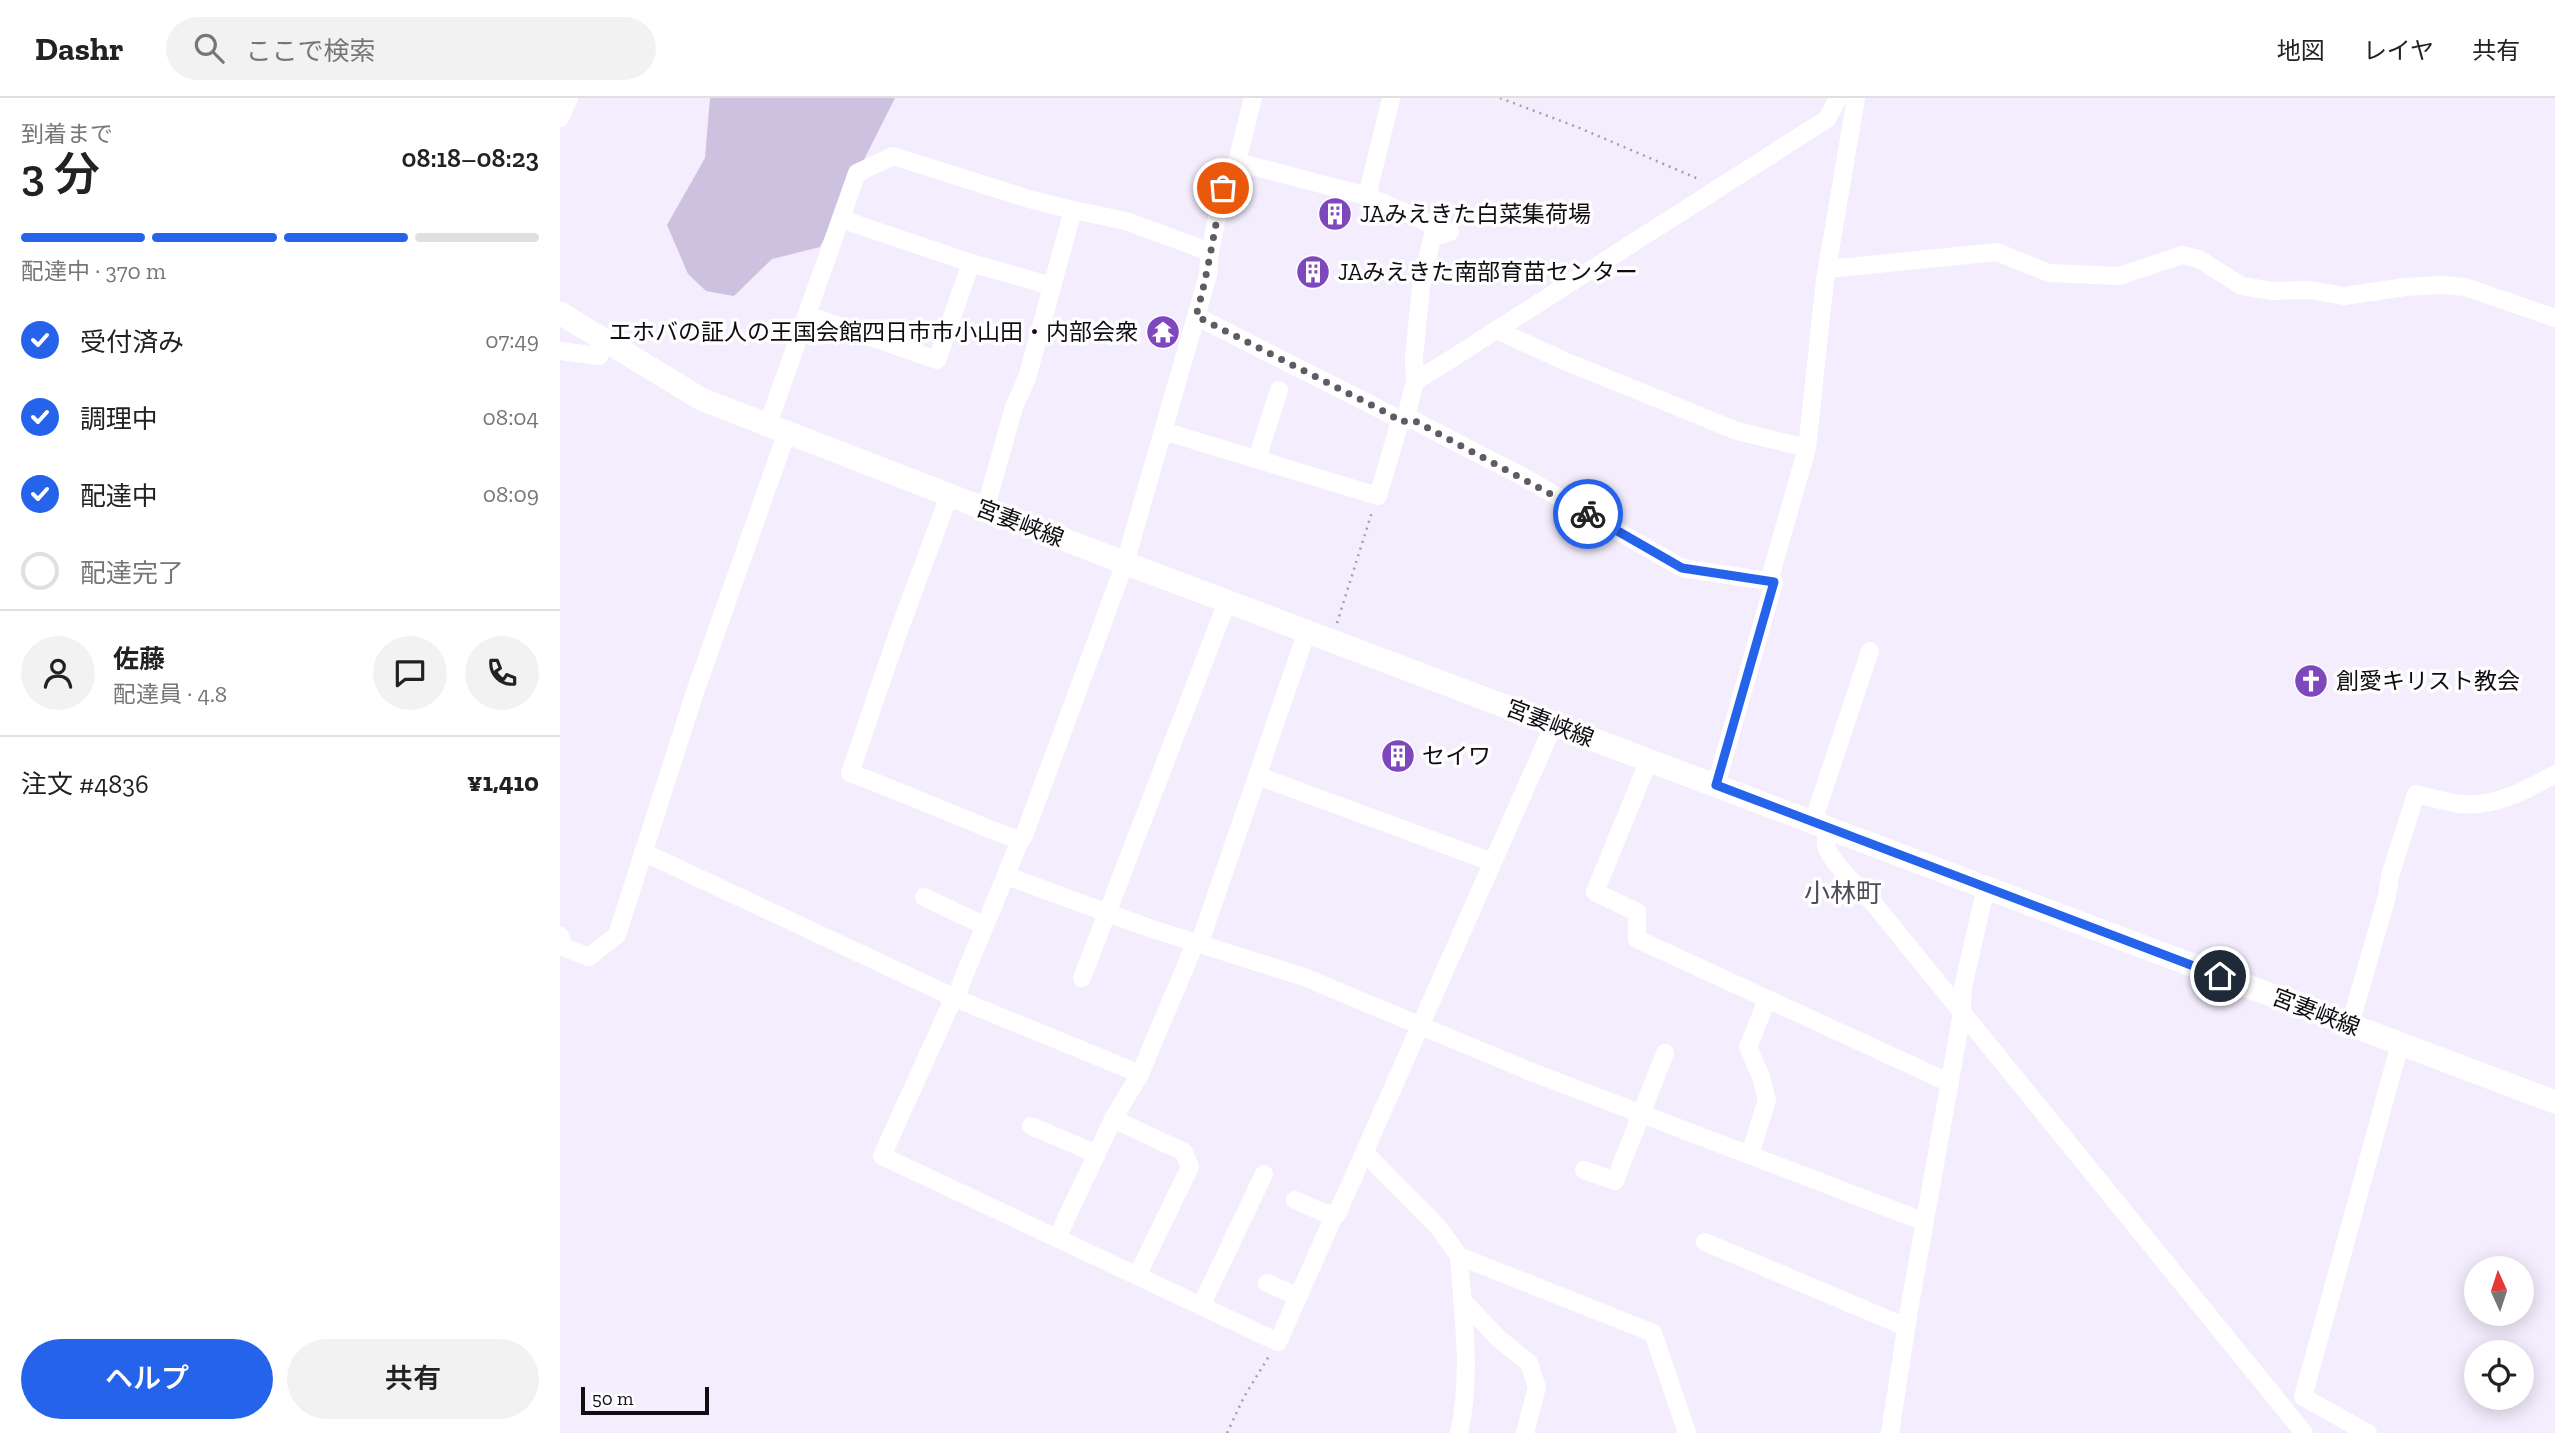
<!DOCTYPE html>
<html lang="ja">
<meta charset="utf-8">
<style>
body{margin:0;font-family:"Zilla Slab","Noto Sans JP",serif;background:#f2f2f2;color:#222;height:100vh;display:flex;flex-direction:column;font-size:26px;white-space:nowrap}
*{box-sizing:border-box;margin:0}
p{font-size:23px;color:#767676}
.icon{flex:none;width:38px;height:38px;fill:none;stroke:currentColor;stroke-width:2;stroke-linecap:round;stroke-linejoin:round}
.map{position:relative;flex:1;overflow:hidden}
.panel{display:flex;flex-direction:column;background:#fff;width:560px}
.panel>*{flex:none}
.needle{width:46px;rotate:357deg}
.tools{position:absolute;left:1904px;top:1158px;display:grid;gap:14px}
.tools a{display:grid;place-items:center;width:70px;height:70px;border-radius:50%;background:#fff;box-shadow:0 4px 18px #0003;font-size:35px}
.scale{position:absolute;left:21px;bottom:18px;width:128px;box-sizing:border-box;padding-left:7px;border:4px solid #0f0d12;border-top:0;font-size:19px;line-height:24px;white-space:nowrap;color:#0f0d12;-webkit-text-stroke:5px #fefefe;paint-order:stroke}
.pin{position:absolute;display:grid;place-items:center;width:60px;height:60px;color:#fff;margin:-30px;border:4px solid #fff;border-radius:50%;box-shadow:0 2px 7px #0007}
.courier{position:absolute;display:grid;place-items:center;width:70px;height:70px;margin:-35px;border:5px solid #2563eb;border-radius:50%;background:#fff;color:#222;box-shadow:0 2px 9px #0007}
.overview em{font-style:normal;font-weight:600}
.overview div{display:flex;flex-direction:column-reverse}
.overview{display:flex;align-items:center;justify-content:space-between;height:119px;padding:0 21px}
h1{font-size:46px;font-weight:600;line-height:52px}
.bar{display:grid;grid-template-columns:repeat(4,1fr);gap:10px 7px;align-content:center;height:84px;padding:0 21px}
.bar i{height:9px;border-radius:5px;background:#e0e0e0}
.bar .active{background:#2563eb}
.bar p{grid-column:span 4}
.line{display:flex;align-items:center;gap:18px;padding:0 21px;border-top:2px solid #e0e0e0}
.line div{flex:1}
.round{display:grid;place-items:center;flex:none;width:74px;height:74px;border-radius:37px;background:#f2f2f2}
ol{padding:0 21px;list-style:none}
li{display:flex;align-items:center;gap:21px;height:77px}
li p{margin-inline-start:auto}
li .icon{padding:7px;border-radius:50%;background:#2563eb;color:#fff;stroke-width:4}
li:last-child{color:#767676}
li i{width:38px;height:38px;border:4px solid #e0e0e0;border-radius:50%}
.cta{display:flex;gap:14px;margin-top:auto;padding:14px 21px}
.cta a{flex:1;height:80px;border-radius:42px;background:#2563eb;color:#fff;font-size:28px;font-weight:600;line-height:80px;text-align:center}
.cta a+a{background:#f2f2f2;color:#222}
header{display:flex;align-items:center;gap:42px;box-sizing:border-box;height:98px;padding:0 35px;background:#fff;border-bottom:2px solid #e0e0e0}
header strong{font-size:33px}
nav{display:flex;gap:38px;margin-inline-start:auto;font-size:24px}
.search{width:490px;height:63px;background:#f2f2f2;display:flex;align-items:center;gap:18px;box-sizing:border-box;padding:0 24px;border-radius:38px;color:#767676;font-size:26px}
main{display:flex;flex:1;min-height:0}
.map>svg:first-child{display:block}
.green{fill:#cdc1e0}
.lines{fill:none;stroke-linecap:round;stroke-linejoin:round}
.path{stroke:#a49fac;stroke-width:2.5;stroke-dasharray:2 5;stroke-linecap:butt}
.minor{stroke:#fff;stroke-width:18}
.major{stroke:#fff;stroke-width:23}
.done{stroke:#5f5b64;stroke-width:7;stroke-dasharray:0 12.6}
.route{stroke:#2563eb;stroke-width:9}
.labels{text-anchor:middle;dominant-baseline:central;stroke-width:7;stroke-linejoin:round;paint-order:stroke}
.poi-label{font-size:23px;fill:#0f0d12;stroke:#fefefe;text-anchor:start}
.street-label{font-size:23px;fill:#0f0d12;stroke:#fefefe}
.quarter-label{font-size:26px;fill:#4f4b57;stroke:#fefefe}
</style>
<header>
<strong>Dashr</strong>
<div class="search"><svg class="icon" aria-label="search" viewBox="0 0 24 24"><circle cx="10" cy="10" r="6"/><path d="M15 15l6 6"/></svg>ここで検索</div>
<nav><a>地図</a><a>レイヤ</a><a>共有</a></nav>
</header>
<main>
<section class="panel">
<div class="overview"><div><h1>3 分</h1><p>到着まで</p></div><em>08:18–08:23</em></div>
<div class="bar"><i class="active"></i><i class="active"></i><i class="active"></i><i></i><p>配達中 · 370 m</p></div>
<ol>
<li><svg class="icon" aria-label="check" viewBox="0 0 24 24"><path d="M5 12l5 5 9-10"/></svg>受付済み<p>07:49</p></li>
<li><svg class="icon" aria-label="check" viewBox="0 0 24 24"><path d="M5 12l5 5 9-10"/></svg>調理中<p>08:04</p></li>
<li><svg class="icon" aria-label="check" viewBox="0 0 24 24"><path d="M5 12l5 5 9-10"/></svg>配達中<p>08:09</p></li>
<li><i></i>配達完了</li>
</ol>
<div class="line" style="height:126px"><a class="round"><svg class="icon" aria-label="person" viewBox="0 0 24 24"><circle cx="12" cy="8" r="4"/><path d="M4 21q1-7 8-7t8 7"/></svg></a><div><b>佐藤</b><p>配達員 · 4.8</p></div><a class="round"><svg class="icon" aria-label="chat" viewBox="0 0 24 24"><path d="M4 5h16v11H9l-5 4z"/></svg></a><a class="round"><svg class="icon" aria-label="phone" viewBox="0 0 24 24"><path d="M5 4h4l2 5-3 2q2 4 5 5l2-3 5 2v4C11 20 4 13 5 4z"/></svg></a></div>
<div class="line" style="height:91px"><div>注文 #4836</div><b>¥1,410</b></div>
<div class="cta"><a>ヘルプ</a><a>共有</a></div>
</section>
<div class="map">
<svg width="1995" height="1335" viewBox="0 0 1995 1335">
<rect width="100%" height="100%" fill="#f3edfd"/>
<polygon class="green" points="150,0 335,0 260,149 212,161 174,198 146,193 128,176 107,127 145,60"/>
<g class="lines">
<g class="path">
<polyline points="940,0 1017,29 1141,82"/>
<polyline points="777,525 812,414"/>
<polyline points="667,1335 684,1299 709,1258"/>
</g>
<g class="minor">
<polyline points="693,0 677,64 807,98 860,121 872,128 877,138"/>
<polyline points="0,20 9,0"/>
<polyline points="807,98 831,0"/>
<polyline points="281,121 411,165"/>
<polyline points="1268,171 1437,154 1489,175 1559,178 1622,157 1639,161 1682,188 1712,193 1749,192 1784,198 1845,189 1881,187 1905,189 1995,220"/>
<polyline points="247,217 377,262 411,165 492,188"/>
<polyline points="636,218 831,317 840,324"/>
<polyline points="937,232 1002,262 1177,333 1247,350"/>
<polyline points="0,253 39,258 48,244"/>
<polyline points="855,284 1267,21 1278,0"/>
<polyline points="845,322 853,322 969,382 1122,470 1214,484 1156,687"/>
<polyline points="208,326 297,75 333,58 469,101 513,112"/>
<polyline points="603,333 818,398 840,324 845,322 855,284 854,260 861,188 872,140 890,134"/>
<polyline points="697,361 719,292"/>
<path d="M389,398l-51,137 -48,140c58,21 112,46 170,68"/>
<polyline points="425,412 454,309 467,280 513,112 566,123 650,154"/>
<polyline points="1209,483 1247,350 1265,182 1296,0"/>
<polyline points="1089,662 1035,794 1077,814 1077,841 1390,985"/>
<polyline points="698,678 932,764"/>
<polyline points="1253,724 1310,553"/>
<path d="M1271,730c-3,6 -6,11 -5,17 3,16 36,46 48,59l430,529"/>
<polyline points="83,754 395,900 580,976"/>
<polyline points="447,778 589,830 744,879 969,973 1365,1124"/>
<polyline points="364,799 425,828"/>
<polyline points="0,838 3,849 29,859 57,837 135,594 227,334"/>
<polyline points="639,847 747,533"/>
<polyline points="522,880 667,504"/>
<polyline points="394,899 322,1058 718,1244 775,1116"/>
<polyline points="395,900 460,743 464,738 565,465 648,177 650,154 663,90"/>
<path d="M1790,927l37,-129 3,-20 26,-82c14,3 29,8 44,10 33,4 67,-14 95,-30"/>
<polyline points="553,1021 624,1054 630,1069 577,1178"/>
<polyline points="471,1028 537,1056"/>
<polyline points="805,1055 879,1130 899,1158 1093,1235 1127,1335"/>
<polyline points="1190,1056 1207,1002 1201,979 1188,949 1207,902"/>
<polyline points="1024,1072 1055,1083 1105,955"/>
<polyline points="735,1102 764,1115 777,1116 994,626"/>
<polyline points="497,1140 553,1021 580,976 635,846"/>
<polyline points="1145,1144 1346,1229"/>
<path d="M899,1158c4,58 13,120 0,177"/>
<polyline points="707,1185 730,1195 740,1196"/>
<polyline points="902,1202 938,1240 969,1265 977,1289 965,1335"/>
<polyline points="641,1208 704,1076"/>
<polyline points="1330,1335 1349,1212 1402,915 1403,889 1426,789"/>
<polyline points="1808,1335 1743,1299 1840,946"/>
</g>
<polyline class="major" points="0,215 141,301 565,465 1995,1004"/>
</g>
<g class="lines">
<path class="done" d="M663,90c-9,43 -15,86 -27,128l195,99 9,7 13,-2 175,94"/>
<polyline class="route" points="1028,416 1122,470 1214,484 1156,687 1660,878"/>
</g>
<defs>
<g id="building-disc" transform="scale(1.75)"><circle r="9.5" fill="#7f47be" stroke="#fefefe"/><path d="M-4-6H4V6H1V3H-1V6H-4ZM-2.5-4.3h1.7v1.8h-1.7ZM.8-4.3h1.7v1.8H.8ZM-2.5-1h1.7V.8h-1.7ZM.8-1h1.7V.8H.8Z" fill="#fff"/></g>
<g id="temple-disc" transform="scale(1.75)"><circle r="9.5" fill="#7f47be" stroke="#fefefe"/><path d="M0-6L5-2H3V0L6.5 2.5H4V6H1.5V3h-3V6H-4V2.5H-6.5L-3 0V-2H-5Z" fill="#fff"/></g>
<g id="church-disc" transform="scale(1.75)"><circle r="9.5" fill="#7f47be" stroke="#fefefe"/><path d="M-1.2-6h2.4v3.5h3.3v2.4h-3.3V6h-2.4V-.1h-3.3v-2.4h3.3Z" fill="#fff"/></g>
</defs>
<g fill-rule="evenodd">
<use href="#building-disc" x="775" y="116"/>
<use href="#building-disc" x="753" y="174"/>
<use href="#temple-disc" x="603" y="234"/>
<use href="#church-disc" x="1751" y="583"/>
<use href="#building-disc" x="838" y="658"/>
</g>
<g class="labels">
<g class="poi-label">
<text x="800" y="116">JAみえきた白菜集荷場</text>
<text x="778" y="174">JAみえきた南部育苗センター</text>
<text x="578" y="234" text-anchor="end">エホバの証人の王国会館四日市市小山田・内部会衆</text>
<text x="1776" y="583">創愛キリスト教会</text>
<text x="862" y="658">セイワ</text>
</g>
<g class="street-label">
<text transform="translate(460 425) rotate(21)">宮妻峡線</text>
<text transform="translate(990 625) rotate(21)">宮妻峡線</text>
<text transform="translate(1756 914) rotate(21)">宮妻峡線</text>
</g>
<g class="quarter-label">
<text x="1283" y="795">小林町</text>
</g>
</g>
</svg>
<div class="tools">
<a><svg class="needle" viewBox="-14 -14 28 28"><path d="M0-13l5 13h-10z" fill="#e53935"/><path d="M0 13l5-13h-10z" fill="#767676"/></svg></a>
<a><svg class="icon" aria-label="locate" viewBox="0 0 24 24"><circle cx="12" cy="12" r="6"/><path d="M12 2v4M12 18v4M2 12h4M18 12h4"/></svg></a>
</div>
<div class="scale">50 m</div>
<div class="pin" style="left:663px;top:90px;background:#ea580c"><svg class="icon" aria-label="bag" viewBox="0 0 24 24"><path d="M5 8h14l-1 12H6zM9 8a3 3 0 0 1 6 0"/></svg></div>
<div class="pin" style="left:1660px;top:878px;background:#1f2937"><svg class="icon" aria-label="home" viewBox="0 0 24 24"><path d="M3 11l9-7 9 7M6 9v11h12V9"/></svg></div>
<div class="courier" style="left:1028px;top:416px"><svg class="icon" aria-label="bike" viewBox="0 0 24 24"><circle cx="6" cy="16" r="4"/><circle cx="18" cy="16" r="4"/><path d="M6 16l4-8h5l3 8M10 8l3 8H6M13 5h3"/></svg></div>
</div>
</main>
